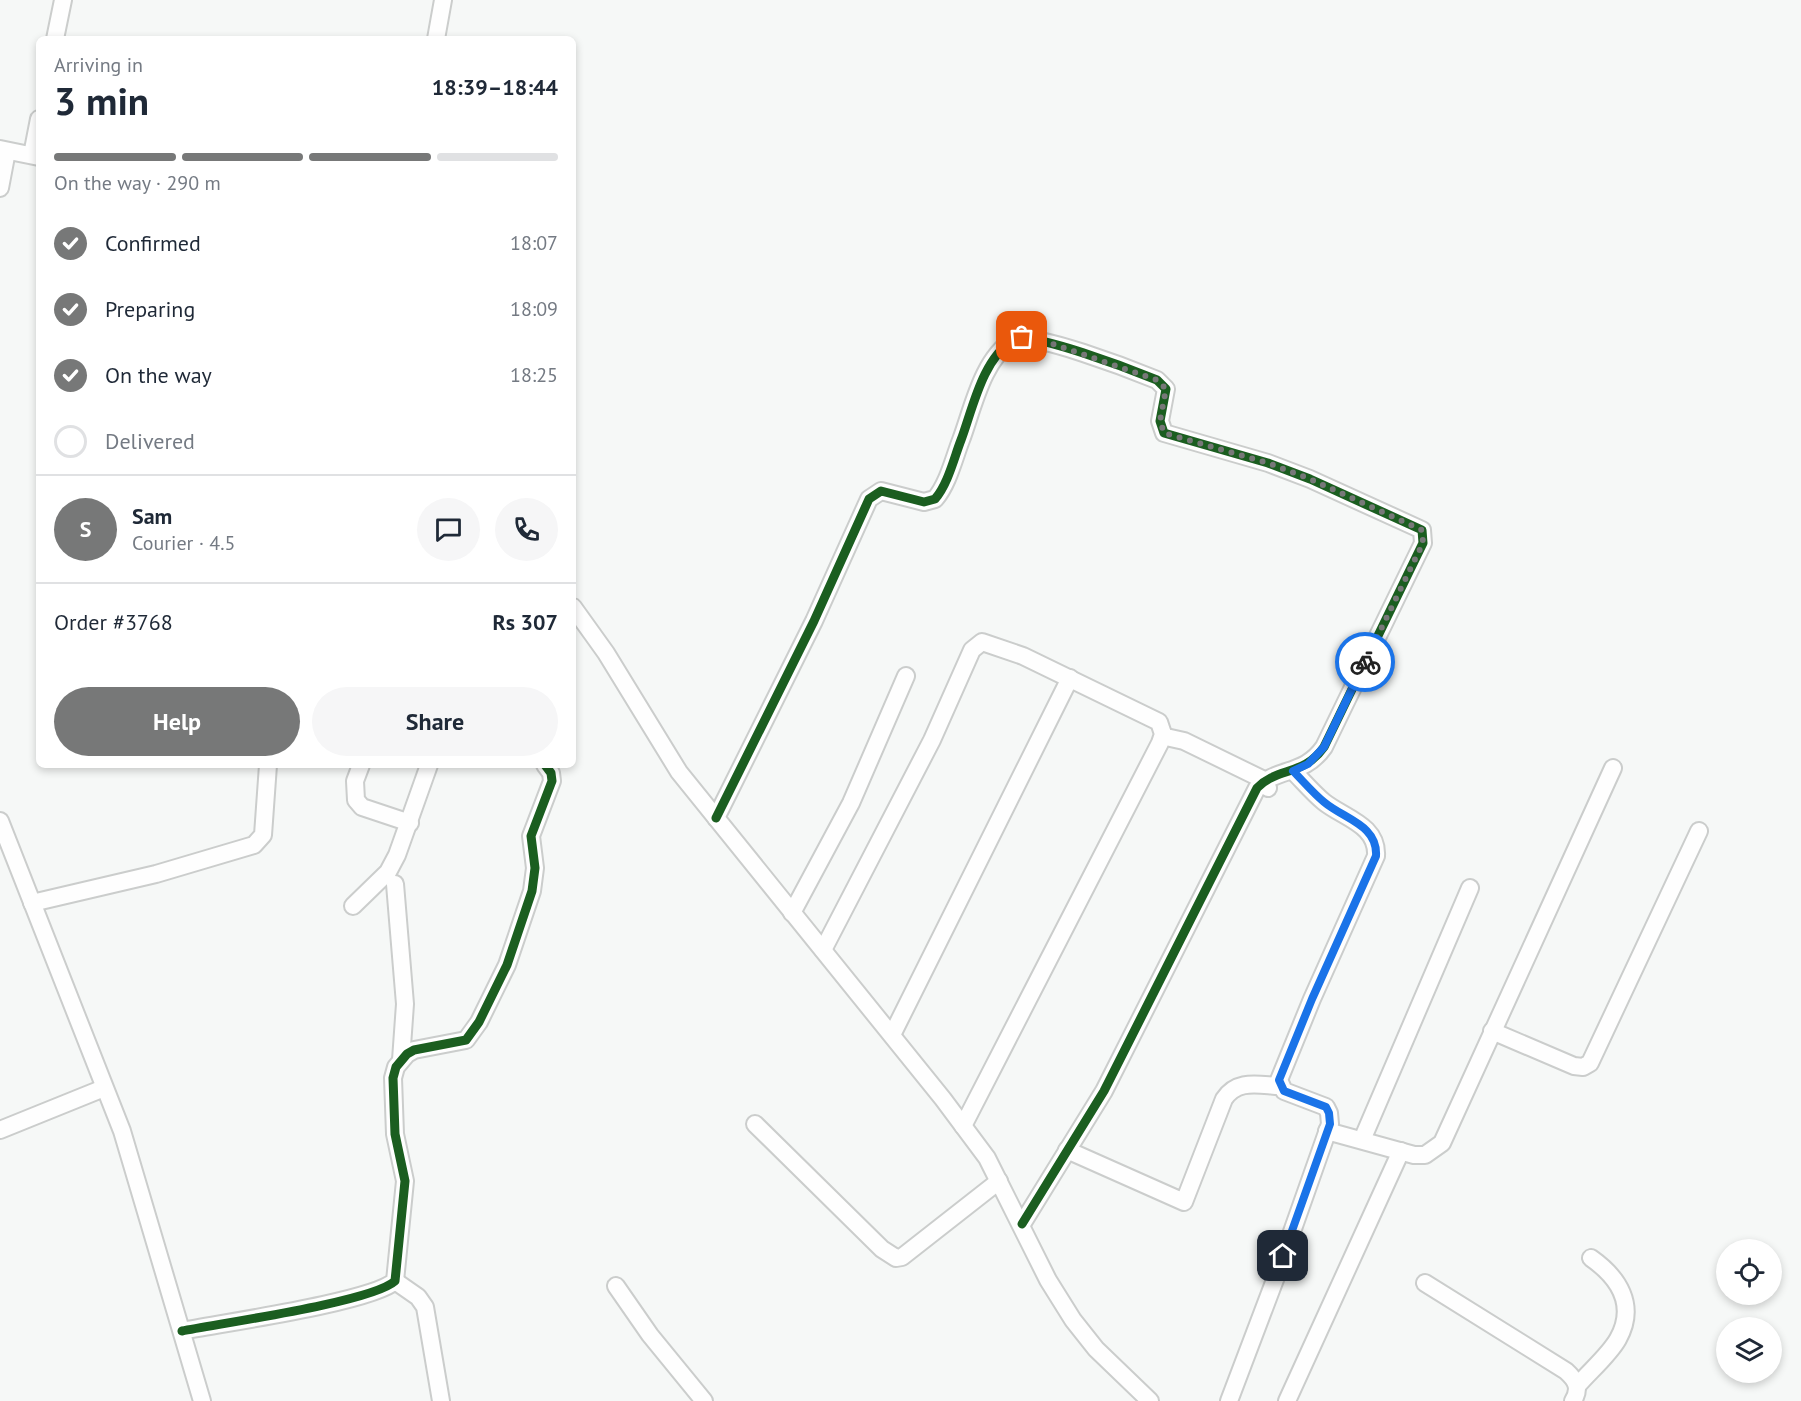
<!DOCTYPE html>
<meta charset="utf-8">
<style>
body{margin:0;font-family:"PT Sans",sans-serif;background:#f6f6f7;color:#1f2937;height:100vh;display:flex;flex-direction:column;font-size:22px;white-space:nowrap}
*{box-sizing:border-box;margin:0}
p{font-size:20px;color:#747a83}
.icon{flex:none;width:33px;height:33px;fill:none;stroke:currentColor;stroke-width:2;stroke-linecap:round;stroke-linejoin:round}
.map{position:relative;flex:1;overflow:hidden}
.details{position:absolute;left:36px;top:36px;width:540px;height:732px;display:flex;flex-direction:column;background:#fff;border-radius:9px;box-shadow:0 3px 9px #0003}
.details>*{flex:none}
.controls{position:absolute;left:1716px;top:1239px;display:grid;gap:12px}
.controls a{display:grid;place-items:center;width:66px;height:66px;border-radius:50%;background:#fff;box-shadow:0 3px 9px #0003;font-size:30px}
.pin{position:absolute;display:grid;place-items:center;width:51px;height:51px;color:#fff;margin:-26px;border-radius:12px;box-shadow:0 3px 9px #0006}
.courier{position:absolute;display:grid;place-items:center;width:60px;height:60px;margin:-30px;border:4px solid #1a73e8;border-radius:50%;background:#fff;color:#222;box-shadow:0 2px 8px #0007}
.head em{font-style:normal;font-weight:800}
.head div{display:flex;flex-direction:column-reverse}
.head{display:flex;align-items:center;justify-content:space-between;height:102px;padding:0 18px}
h1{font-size:39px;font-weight:800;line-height:45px}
.bar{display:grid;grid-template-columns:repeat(4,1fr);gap:9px 6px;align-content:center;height:72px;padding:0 18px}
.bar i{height:8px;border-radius:4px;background:#e0e1e3}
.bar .current{background:#777878}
.bar p{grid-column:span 4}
.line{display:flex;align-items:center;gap:15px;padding:0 18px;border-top:2px solid #e0e1e3}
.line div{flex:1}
.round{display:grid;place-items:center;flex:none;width:63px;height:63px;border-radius:32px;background:#f6f6f7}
ol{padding:0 18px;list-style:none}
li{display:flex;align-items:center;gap:18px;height:66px}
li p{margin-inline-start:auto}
li .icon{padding:6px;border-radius:50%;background:#777878;color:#fff;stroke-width:4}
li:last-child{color:#747a83}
li i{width:33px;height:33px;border:3px solid #e0e1e3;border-radius:50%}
.primary-button{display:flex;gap:12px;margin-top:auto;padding:12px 18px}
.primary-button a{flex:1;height:69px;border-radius:36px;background:#777878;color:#fff;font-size:24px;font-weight:800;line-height:69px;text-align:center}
.primary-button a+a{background:#f6f6f7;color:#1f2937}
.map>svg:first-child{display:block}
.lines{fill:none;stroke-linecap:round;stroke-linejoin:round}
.street-casing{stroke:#cbcdcc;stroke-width:20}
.street{stroke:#fefefe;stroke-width:16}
.cycleway-casing{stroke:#fff;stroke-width:13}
.cycleway{stroke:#1b5e20;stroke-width:9}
.done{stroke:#777878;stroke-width:6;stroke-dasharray:0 10.8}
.route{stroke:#1a73e8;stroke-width:8}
</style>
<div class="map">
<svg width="1801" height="1401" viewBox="0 0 1801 1401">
<rect width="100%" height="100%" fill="#f6f8f7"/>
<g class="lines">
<g class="street-casing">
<g id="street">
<polyline points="55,39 63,0"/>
<polyline points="436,39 443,0"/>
<polyline points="0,149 39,157"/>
<polyline points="32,155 39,119"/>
<polyline points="0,188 7,151"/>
<polyline points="573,607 606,653 679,772 943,1099 987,1158 1048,1280 1073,1320 1096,1349 1150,1401"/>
<polyline points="1163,734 1166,737 1184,741 1264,780 1268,788"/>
<polyline points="361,765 355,781 356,800 362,807 410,823"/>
<path d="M716,818l98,-197 55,-122 12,-8 43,11 11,-3c13,-15 19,-41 26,-59 12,-32 21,-80 52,-100 17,-10 122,31 144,40l9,9 -6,32 4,12 104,30 42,16 112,51 1,13 -99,204c-20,29 -47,20 -67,41l-153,303 -82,133"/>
<polyline points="0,821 122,1131 202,1401"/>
<polyline points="395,884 405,1004 401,1060"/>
<polyline points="32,903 156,874 254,845 263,835 268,765"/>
<polyline points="353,906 388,872 397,855 429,765"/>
<polyline points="792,913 851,803 906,676"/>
<polyline points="823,950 932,740 972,650 982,642 1023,656 1159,722 1163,734 1160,743 963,1126"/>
<polyline points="1492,1031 1574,1066 1583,1067 1590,1063 1699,831"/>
<polyline points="892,1035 1070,678"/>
<polyline points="755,1124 882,1249 896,1258 902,1257 999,1181"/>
<polyline points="0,1130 104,1088"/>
<polyline points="1327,1131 1414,1155 1425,1155 1442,1143 1613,768"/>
<polyline points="1362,1140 1470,888"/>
<path d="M1067,1150l117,52 40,-103c13,-20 34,-14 55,-13"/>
<polyline points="395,1281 418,1297 425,1307 441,1401"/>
<path d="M1425,1283l141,88c10,9 15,17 7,30"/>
<polyline points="616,1286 650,1335 704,1401"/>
<path d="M182,1331c40,-8 190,-29 213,-50l10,-100 -10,-47 -2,-56 3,-11 11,-13 7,-4 52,-10 13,-18 28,-57 25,-74 3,-23 -4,-32 21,-55 -1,-8 -6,-8"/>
<path d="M1578,1385c12,-14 31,-30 40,-46 19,-34 0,-62 -27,-81"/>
<path d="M1229,1401l47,-124 54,-153 -1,-11 -3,-6 -42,-16 -5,-11 33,-81 64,-143c2,-31 -32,-38 -52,-54 -11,-9 -21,-21 -31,-31"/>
<polyline points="1287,1401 1401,1151"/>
</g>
</g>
<use href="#street" class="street"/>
<g class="cycleway-casing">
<g id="cycleway">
<path d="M716,818l98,-197 55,-122 12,-8 43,11 11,-3c13,-15 19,-41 26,-59 12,-32 21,-80 52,-100 17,-10 122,31 144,40l9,9 -6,32 4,12 104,30 42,16 112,51 1,13 -99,204c-20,29 -47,20 -67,41l-153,303 -82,133"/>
<path d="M182,1331c40,-8 190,-29 213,-50l10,-100 -10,-47 -2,-56 3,-11 11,-13 7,-4 52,-10 13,-18 28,-57 25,-74 3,-23 -4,-32 21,-55 -1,-8 -6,-8"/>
</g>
</g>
<use href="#cycleway" class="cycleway"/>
</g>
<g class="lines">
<polyline class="done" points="1022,337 1044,341 1157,380 1166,389 1160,421 1164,433 1268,463 1310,479 1422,530 1423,543 1365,662"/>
<path class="route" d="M1283,1256l47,-132 -1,-11 -3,-6 -42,-16 -5,-11 33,-81 64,-143c2,-31 -32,-37 -52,-54 -11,-9 -21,-21 -31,-31l15,-7 16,-17 41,-85"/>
</g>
</svg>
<div class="controls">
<a><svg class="icon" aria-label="locate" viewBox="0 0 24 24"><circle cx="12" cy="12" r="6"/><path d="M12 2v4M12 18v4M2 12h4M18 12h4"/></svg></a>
<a><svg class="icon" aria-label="layers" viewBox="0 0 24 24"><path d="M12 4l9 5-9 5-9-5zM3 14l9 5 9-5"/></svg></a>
</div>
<div class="pin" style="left:1022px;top:337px;background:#ea580c"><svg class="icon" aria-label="bag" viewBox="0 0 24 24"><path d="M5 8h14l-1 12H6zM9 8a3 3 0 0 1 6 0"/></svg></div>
<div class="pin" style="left:1283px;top:1256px;background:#1f2937"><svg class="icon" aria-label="home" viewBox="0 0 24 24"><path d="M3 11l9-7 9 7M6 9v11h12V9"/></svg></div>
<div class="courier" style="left:1365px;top:662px"><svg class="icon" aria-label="bike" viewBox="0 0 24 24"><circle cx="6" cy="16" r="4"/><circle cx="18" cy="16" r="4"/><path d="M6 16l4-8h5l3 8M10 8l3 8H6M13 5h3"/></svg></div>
<section class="details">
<div class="head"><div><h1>3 min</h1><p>Arriving in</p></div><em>18:39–18:44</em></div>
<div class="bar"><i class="current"></i><i class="current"></i><i class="current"></i><i></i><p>On the way · 290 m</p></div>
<ol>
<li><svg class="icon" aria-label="check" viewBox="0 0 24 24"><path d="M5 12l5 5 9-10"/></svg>Confirmed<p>18:07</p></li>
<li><svg class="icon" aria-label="check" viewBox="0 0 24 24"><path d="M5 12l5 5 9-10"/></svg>Preparing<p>18:09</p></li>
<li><svg class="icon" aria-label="check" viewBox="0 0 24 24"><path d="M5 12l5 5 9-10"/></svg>On the way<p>18:25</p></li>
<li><i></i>Delivered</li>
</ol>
<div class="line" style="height:108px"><b class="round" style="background:#777878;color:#fff">S</b><div><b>Sam</b><p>Courier · 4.5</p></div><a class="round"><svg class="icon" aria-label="chat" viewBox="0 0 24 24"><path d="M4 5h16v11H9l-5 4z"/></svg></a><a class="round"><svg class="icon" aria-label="phone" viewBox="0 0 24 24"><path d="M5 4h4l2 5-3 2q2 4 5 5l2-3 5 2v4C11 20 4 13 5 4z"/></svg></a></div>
<div class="line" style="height:78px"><div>Order #3768</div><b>Rs 307</b></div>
<div class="primary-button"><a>Help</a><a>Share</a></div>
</section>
</div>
